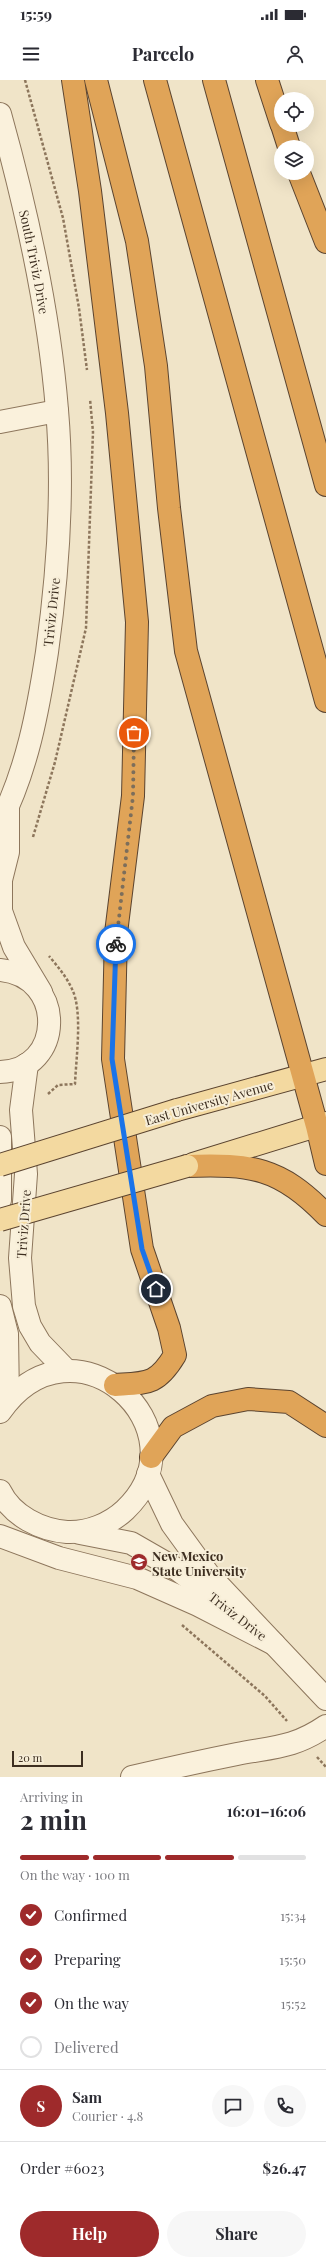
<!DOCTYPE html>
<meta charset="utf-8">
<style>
body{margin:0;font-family:"Playfair Display",serif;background:#f7f7f7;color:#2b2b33;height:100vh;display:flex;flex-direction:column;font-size:15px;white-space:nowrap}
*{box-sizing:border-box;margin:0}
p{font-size:13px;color:#7c7c81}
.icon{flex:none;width:22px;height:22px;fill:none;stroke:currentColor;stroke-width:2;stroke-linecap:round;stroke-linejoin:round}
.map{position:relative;height:1697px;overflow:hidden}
.details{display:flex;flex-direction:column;background:#fff;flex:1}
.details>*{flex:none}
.buttons{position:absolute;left:274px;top:12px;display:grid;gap:8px}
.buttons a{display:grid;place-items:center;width:40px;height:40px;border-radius:50%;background:#fff;box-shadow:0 4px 16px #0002;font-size:20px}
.scale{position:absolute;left:12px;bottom:10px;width:71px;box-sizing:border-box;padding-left:4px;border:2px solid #3d2e20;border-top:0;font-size:11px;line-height:14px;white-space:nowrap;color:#3d2e20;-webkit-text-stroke:3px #f7eed8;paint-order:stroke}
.pin{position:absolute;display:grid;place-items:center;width:34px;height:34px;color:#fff;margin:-17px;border:2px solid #fff;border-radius:50%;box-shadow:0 1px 4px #0007}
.courier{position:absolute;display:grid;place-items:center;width:40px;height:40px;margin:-20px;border:3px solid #1a73e8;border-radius:50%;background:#fff;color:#222;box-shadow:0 1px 5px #0007}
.overview em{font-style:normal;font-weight:700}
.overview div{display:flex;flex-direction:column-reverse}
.overview{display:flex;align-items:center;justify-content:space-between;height:68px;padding:0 20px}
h1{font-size:26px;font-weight:700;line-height:30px}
.bar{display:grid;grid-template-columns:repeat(4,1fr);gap:6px 4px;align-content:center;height:48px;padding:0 20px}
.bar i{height:5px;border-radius:3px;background:#e1e1e2}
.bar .selected{background:#9e2a2b}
.bar p{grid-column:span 4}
.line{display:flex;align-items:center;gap:10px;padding:0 20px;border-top:1px solid #e1e1e2}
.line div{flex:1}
.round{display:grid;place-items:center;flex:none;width:42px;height:42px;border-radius:21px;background:#f7f7f7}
ol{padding:0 20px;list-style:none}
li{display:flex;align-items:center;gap:12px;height:44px}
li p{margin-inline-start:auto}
li .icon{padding:4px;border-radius:50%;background:#9e2a2b;color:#fff;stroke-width:4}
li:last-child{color:#7c7c81}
li i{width:22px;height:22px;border:2px solid #e1e1e2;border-radius:50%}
.action{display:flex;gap:8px;margin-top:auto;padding:8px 20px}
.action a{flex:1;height:46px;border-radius:24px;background:#9e2a2b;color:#fff;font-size:16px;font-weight:700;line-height:46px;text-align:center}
.action a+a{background:#f7f7f7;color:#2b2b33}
.status{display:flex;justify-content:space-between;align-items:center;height:28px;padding:0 20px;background:#fff;direction:ltr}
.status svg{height:11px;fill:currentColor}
header{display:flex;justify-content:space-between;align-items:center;height:52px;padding:0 20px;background:#fff;font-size:18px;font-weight:700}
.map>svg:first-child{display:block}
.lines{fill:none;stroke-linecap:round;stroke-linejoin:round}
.minor-casing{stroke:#8d765c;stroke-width:24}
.major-casing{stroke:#5b4430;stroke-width:24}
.highway-casing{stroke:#5b4430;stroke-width:24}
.path{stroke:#8d765c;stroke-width:2.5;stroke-dasharray:3 2;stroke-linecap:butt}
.minor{stroke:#faf1dc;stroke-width:22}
.major{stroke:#f3d9a0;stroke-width:22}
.highway{stroke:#e0a458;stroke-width:22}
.major-bridge-casing{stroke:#5b4430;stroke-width:24;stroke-linecap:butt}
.major-bridge{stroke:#f3d9a0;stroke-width:22}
.done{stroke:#7c6e5b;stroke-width:4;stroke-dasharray:0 7.2}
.route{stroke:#1a73e8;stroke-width:5}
.labels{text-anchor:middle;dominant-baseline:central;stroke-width:4;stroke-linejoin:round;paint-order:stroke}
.street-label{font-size:13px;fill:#3d2e20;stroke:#f7eed8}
.poi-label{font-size:13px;font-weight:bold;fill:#3d2e20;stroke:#f7eed8;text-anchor:start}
</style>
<div class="status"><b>15:59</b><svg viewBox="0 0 49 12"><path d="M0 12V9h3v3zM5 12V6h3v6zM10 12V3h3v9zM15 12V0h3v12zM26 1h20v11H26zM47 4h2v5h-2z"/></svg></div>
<header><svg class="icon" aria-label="menu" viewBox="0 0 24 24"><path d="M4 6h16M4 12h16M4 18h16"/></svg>Parcelo<svg class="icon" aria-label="person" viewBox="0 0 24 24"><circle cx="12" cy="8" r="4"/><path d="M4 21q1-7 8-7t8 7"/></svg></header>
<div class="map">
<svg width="326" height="1697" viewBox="0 0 326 1697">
<rect width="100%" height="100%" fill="#f0e4c8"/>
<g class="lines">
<g class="minor-casing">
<g id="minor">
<path id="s1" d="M0,34c27,97 49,195 57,296 7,80 1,163 -10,242 -9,59 -20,118 -47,171"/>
<polyline points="0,342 57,331"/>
<polyline points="8,727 8,772 1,800 1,831 14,867 41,912"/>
<path d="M0,890c67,6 64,101 0,102"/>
<polyline points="27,984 21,1030 26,1094 20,1178 24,1226 30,1246 40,1263 67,1291"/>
<polyline points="0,1057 0,1120"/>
<polyline points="0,1226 7,1254 8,1320"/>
<path d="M0,1332c74,-106 209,18 125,98 -15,14 -37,23 -58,22 -26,-2 -55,-16 -67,-41"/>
<polyline points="148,1394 172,1444 209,1495 326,1619"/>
<polyline points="80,1453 131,1463 178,1490 219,1521"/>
<polyline points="0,1456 59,1478 137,1498 198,1525 274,1564"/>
<path d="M132,1697c34,-8 70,-16 105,-23 36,-7 57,-6 89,-28"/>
</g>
</g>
<g class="major-casing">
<g id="major">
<polyline points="177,1030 326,989"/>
<polyline points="193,1084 326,1043"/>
</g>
</g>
<g class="highway-casing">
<g id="highway">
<path d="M73,0l17,111 27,222 20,209 -4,174 -17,137 -3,126 29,190 27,79 6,27c-18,30 -28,28 -60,30"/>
<polyline points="96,0 137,161 156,286 169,428 186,571 317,1046 326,1084"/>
<polyline points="155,0 326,621"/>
<polyline points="214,0 326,405"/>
<polyline points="267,0 281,43"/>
<polyline points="282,45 289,67"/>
<polyline points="299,93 326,162"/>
<path d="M187,1086c64,-2 93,1 139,49"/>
<polyline points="151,1377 173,1347 212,1326 248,1319 289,1322 326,1346"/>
</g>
</g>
<g class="path">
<polyline points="25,0 63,138 79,228 87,290"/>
<polyline points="33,757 55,682 86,548 93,352 90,319"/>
<path d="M48,1014l10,-9 17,-1c1,-26 8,-73 -3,-95 -6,-13 -14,-22 -23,-33"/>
<polyline points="182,1545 265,1616 287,1641"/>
<polyline points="317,1677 326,1687"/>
</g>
<use href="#minor" class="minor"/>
<use href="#major" class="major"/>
<use href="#highway" class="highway"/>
<g class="major-bridge-casing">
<g id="major-bridge">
<polyline points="0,1085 177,1030"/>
<polyline points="0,1140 187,1086"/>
</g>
</g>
<use href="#major-bridge" class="major-bridge"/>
</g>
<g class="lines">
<polyline class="done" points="116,864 133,716 134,653"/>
<polyline class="route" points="116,864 112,979 142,1169 156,1209"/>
</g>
<defs>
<g id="university-disc" transform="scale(0.9)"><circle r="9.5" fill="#9e2a2b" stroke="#f7eed8"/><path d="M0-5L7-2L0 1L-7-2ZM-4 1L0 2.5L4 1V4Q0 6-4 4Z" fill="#fff"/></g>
</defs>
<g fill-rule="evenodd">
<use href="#university-disc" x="139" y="1482"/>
</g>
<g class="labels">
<g class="street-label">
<text stroke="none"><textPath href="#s1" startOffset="152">South Triviz Drive</textPath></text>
<text transform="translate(51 532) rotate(-84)">Triviz Drive</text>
<text transform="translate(209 1022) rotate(-16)">East University Avenue</text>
<text transform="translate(23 1144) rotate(-86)">Triviz Drive</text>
<text transform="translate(238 1536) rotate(38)">Triviz Drive</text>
</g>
<g class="poi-label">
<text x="152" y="1475">New Mexico<tspan x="152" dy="15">State University</tspan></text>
</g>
</g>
</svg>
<div class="buttons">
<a><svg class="icon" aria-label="locate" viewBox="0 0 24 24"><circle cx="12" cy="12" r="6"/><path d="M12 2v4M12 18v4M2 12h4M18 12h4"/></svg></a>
<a><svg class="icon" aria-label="layers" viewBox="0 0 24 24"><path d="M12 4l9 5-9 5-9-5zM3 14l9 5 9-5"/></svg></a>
</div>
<div class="scale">20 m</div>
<div class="pin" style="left:134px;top:653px;background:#ea580c"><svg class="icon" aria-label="bag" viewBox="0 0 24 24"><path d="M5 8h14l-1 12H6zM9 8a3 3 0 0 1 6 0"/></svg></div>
<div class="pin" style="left:156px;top:1209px;background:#1f2937"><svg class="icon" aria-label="home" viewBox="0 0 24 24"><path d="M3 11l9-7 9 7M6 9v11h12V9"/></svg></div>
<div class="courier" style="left:116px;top:864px"><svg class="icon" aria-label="bike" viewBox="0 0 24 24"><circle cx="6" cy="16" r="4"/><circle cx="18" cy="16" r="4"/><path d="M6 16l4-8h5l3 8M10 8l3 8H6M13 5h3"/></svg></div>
</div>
<section class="details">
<div class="overview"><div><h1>2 min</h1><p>Arriving in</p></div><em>16:01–16:06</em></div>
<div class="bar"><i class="selected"></i><i class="selected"></i><i class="selected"></i><i></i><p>On the way · 100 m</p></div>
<ol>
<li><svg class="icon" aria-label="check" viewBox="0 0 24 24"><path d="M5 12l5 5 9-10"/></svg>Confirmed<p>15:34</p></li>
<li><svg class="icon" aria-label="check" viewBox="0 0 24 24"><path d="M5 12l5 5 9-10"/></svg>Preparing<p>15:50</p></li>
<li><svg class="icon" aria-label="check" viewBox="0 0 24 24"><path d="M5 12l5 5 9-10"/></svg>On the way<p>15:52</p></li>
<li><i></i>Delivered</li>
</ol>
<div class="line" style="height:72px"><b class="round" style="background:#9e2a2b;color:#fff">S</b><div><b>Sam</b><p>Courier · 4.8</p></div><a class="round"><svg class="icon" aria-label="chat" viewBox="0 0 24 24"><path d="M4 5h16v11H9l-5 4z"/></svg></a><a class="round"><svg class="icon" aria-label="phone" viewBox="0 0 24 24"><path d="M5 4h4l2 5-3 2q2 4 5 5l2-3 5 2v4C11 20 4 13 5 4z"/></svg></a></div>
<div class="line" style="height:52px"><div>Order #6023</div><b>$26.47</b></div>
<div class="action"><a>Help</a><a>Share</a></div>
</section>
